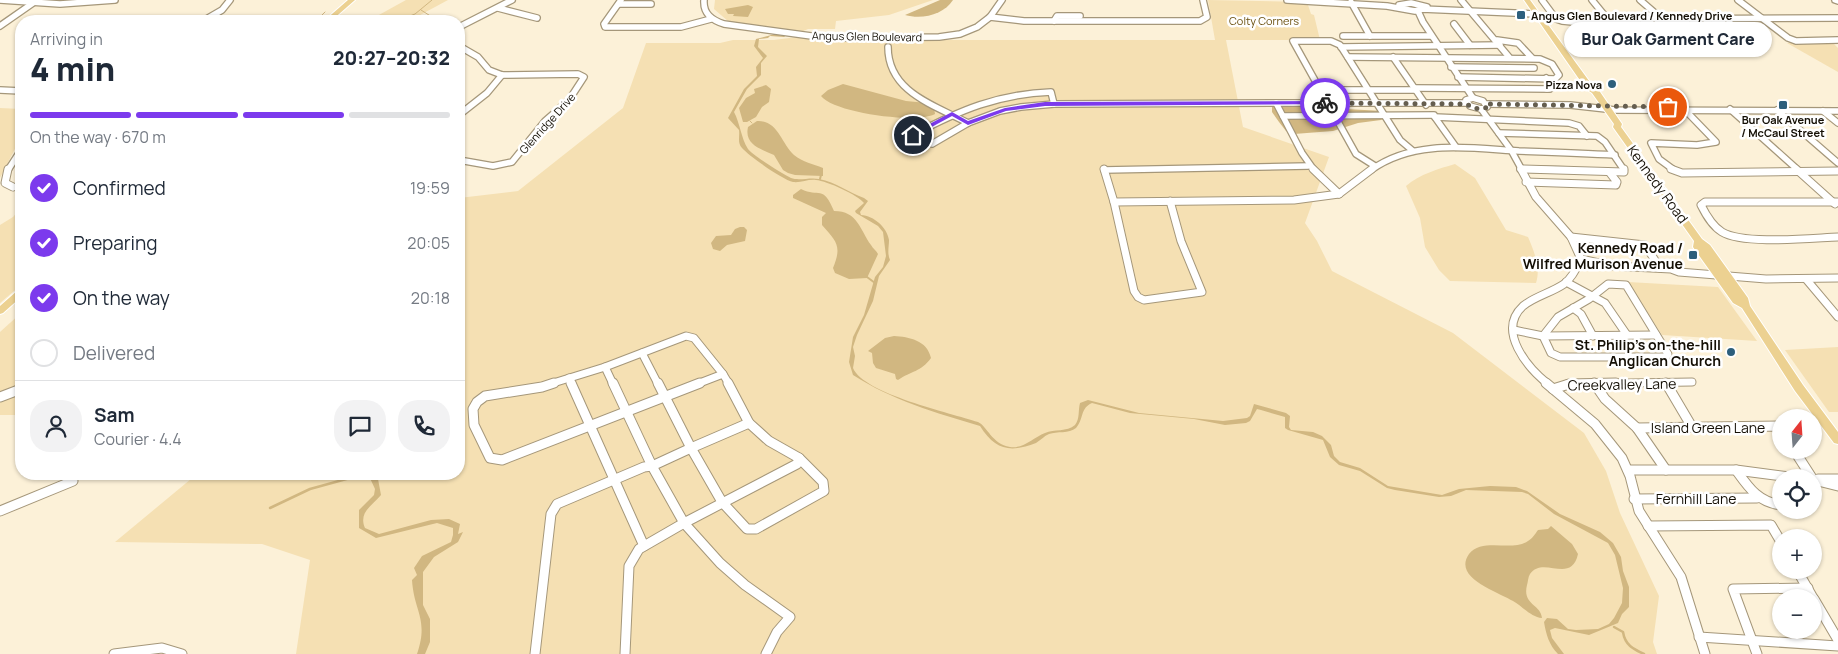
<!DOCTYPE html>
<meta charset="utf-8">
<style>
body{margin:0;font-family:Manrope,sans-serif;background:#f2f2f3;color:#1f2937;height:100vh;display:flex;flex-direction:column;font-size:19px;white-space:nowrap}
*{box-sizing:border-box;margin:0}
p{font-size:16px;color:#747a83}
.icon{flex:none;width:28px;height:28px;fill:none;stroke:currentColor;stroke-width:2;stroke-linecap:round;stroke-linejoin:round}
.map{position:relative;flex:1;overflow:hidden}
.details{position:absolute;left:15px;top:15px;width:450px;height:465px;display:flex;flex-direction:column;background:#fff;border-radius:20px;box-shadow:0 1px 4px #0004}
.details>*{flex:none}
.needle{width:32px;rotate:17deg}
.controls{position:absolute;left:1772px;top:409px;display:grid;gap:10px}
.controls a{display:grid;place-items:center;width:50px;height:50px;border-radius:50%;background:#fff;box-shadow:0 1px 4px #0004;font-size:25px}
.pin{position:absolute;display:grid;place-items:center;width:42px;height:42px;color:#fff;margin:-21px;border:2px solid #fff;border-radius:50%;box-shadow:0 1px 5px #0007}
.courier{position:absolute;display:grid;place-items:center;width:50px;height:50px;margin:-25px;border:4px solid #7c3aed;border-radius:50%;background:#fff;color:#222;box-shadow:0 1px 6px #0007}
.bubble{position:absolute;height:35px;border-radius:18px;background:#fff;box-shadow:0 1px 4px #0004;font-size:16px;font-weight:800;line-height:35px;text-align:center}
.headline em{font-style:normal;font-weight:800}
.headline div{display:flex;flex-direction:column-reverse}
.headline{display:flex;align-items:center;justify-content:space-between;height:85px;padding:0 15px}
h1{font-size:32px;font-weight:800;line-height:38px}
.bar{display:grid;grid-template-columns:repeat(4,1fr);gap:8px 5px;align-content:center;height:60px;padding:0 15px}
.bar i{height:6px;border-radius:4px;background:#e0e1e3}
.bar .active{background:#7c3aed}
.bar p{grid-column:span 4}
.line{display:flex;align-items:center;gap:12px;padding:0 15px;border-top:1px solid #e0e1e3}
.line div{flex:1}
.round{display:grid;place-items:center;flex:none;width:52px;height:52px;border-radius:20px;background:#f2f2f3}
ol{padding:0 15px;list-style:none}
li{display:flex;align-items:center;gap:15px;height:55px}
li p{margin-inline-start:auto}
li .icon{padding:5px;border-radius:50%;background:#7c3aed;color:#fff;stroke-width:4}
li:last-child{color:#747a83}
li i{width:28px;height:28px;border:2px solid #e0e1e3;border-radius:50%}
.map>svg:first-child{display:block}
.green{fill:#f5e0b3;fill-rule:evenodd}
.water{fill:#d1b781}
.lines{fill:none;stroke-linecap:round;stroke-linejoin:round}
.stream-far2{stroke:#d1b781;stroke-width:1}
.stream-far1{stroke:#d1b781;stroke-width:2}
.stream{stroke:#d1b781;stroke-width:2.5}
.minor-far2-casing{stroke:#a5977a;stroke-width:8}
.minor-far1-casing{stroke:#a5977a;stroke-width:9}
.minor-casing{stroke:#a5977a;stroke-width:11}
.major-casing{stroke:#fff;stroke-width:2}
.minor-far2{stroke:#fff;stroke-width:5.5}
.minor-far1{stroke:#fff;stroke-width:7}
.minor{stroke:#fff;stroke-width:9}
.major{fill:#ecd191;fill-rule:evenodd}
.route{fill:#7c3aed}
.done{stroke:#655e4f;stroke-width:5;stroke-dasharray:0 9}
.poi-dot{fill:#2d5f7c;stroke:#fff;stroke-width:2}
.labels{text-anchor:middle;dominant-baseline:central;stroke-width:5;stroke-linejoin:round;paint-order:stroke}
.far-poi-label{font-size:11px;font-weight:bold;fill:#140f05;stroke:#fff;text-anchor:start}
.far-park-label{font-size:11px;fill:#6b5110;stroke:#fff}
.far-street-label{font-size:11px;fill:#140f05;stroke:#fff}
.street-label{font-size:14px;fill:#140f05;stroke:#fff}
.poi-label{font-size:14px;font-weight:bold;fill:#140f05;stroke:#fff;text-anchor:end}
</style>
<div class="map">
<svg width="1838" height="654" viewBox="0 0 1838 654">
<rect width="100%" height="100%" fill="#fcf1d8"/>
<g class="green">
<polygon points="406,0 448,0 409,21 368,21"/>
<polygon points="715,0 933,0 889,15 836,21 835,29 808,29 799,33 729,22 714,9"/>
<polygon points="1208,0 1307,2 1311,14 1314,15 1320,40 1226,40 1243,127 1329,157 1305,223 1317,241 1332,271 1453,333 1584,433 1606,471 1620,513 1659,596 1653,642 1657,654 296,654 310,560 262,544 115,542 197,474 459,474 459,198 518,191 623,108 646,43 720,43 733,40 774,40 797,37 812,40 1215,40"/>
<path d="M1673,23c29,-1 75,-8 97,16v5l-11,4 -70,1 -18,-8 -10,-8v-7zM1727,24l22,5 15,8 1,5c-9,7 -24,4 -34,4 -19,0 -57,5 -67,-16l3,-3 7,-2z"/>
<polygon points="1734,26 1756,44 1695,45 1674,27"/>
<polygon points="1787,43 1833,43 1838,48 1838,72"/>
<polygon points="0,108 21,109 21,137 0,178"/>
<path d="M1455,164l20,14 31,52 22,7c6,14 13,31 8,46l-86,-2 -11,-11 -14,-23 -5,-29 -14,-32c14,-12 32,-17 49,-22z"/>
<polygon points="21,208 21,285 0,303 0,225 13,217"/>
<polygon points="1628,282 1718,287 1757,341 1662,335"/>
<polygon points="21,313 21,415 0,415 0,332"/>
<polygon points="1838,347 1838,412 1829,412 1785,350"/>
</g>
<g class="water">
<path d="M940,0h13c-9,14 -30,20 -48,15z"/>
<polygon points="748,5 753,7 748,17 733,16 734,14 728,14 725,9"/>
<path d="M793,30l-9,7 -14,-1 -2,2 -9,1 -1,8 9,9 -6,7v12l-14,14 -13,23c6,11 7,26 14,37 4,6 35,25 43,29 8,3 19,-1 28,1 17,3 30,14 45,19l4,3 -8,11 1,3c13,1 26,12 28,25 0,7 -2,13 1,20l-11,16 -6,25 -16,34 -4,12 2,9 -2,12c11,26 98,45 125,54 9,4 14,22 32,25 14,2 24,-10 35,-14 9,-4 22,-1 30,-8 5,-6 3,-15 5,-22l8,-3 51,13 84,8 24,-3 3,-2 4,-12 32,9 4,3 -1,11 2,3 22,2 9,4 9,9 3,11 6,6 20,6 28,18 54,9 17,-6 31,-3 26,1 11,4 33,23 40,18 13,11 8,14 2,14 6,16v20l-7,7 -4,9 -29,12 -34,-7 -5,2 2,8 12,16h-6c-9,-9 -12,-20 -14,-32l3,-4 10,1 11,10 8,1 22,-1 11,-5 5,-6 8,-15 1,-15 -8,-33 -7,-12 -54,-29 -26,-20 -6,-2 -56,-2 -15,6 -12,1 -44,-7 -8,-2 -27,-17 -21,-6 -9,-8 -7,-17 -35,-10 -3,-2v-11l-24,-7 -4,-1 -7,12 -4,2 -21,2 -31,-6 -64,-6 -38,-10c-12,5 -8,16 -16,25 -7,6 -19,3 -27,6 -5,2 -8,6 -13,9 -26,10 -41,7 -56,-17 -44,-13 -88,-26 -127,-51l-4,-13 4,-25 11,-22 11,-38 8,-10 3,-11 -3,-24 -5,-6 -22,-13 -1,-2 9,-8c-6,-8 -37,-22 -48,-23 -8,-1 -15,3 -23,2 -10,-2 -44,-26 -51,-34 -5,-6 -2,-11 -3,-18l-11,-12 16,-29 13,-13 -1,-9 7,-9 -9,-12 2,-7 19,-5 8,2 5,-5z"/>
<path d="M843,84l63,17 21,2 7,4 1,7c-19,10 -101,-1 -114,-18l7,-6z"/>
<polygon points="766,85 771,89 769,102 762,107 756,117 747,122 743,122 739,108 746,98 755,93 754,89"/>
<polygon points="1272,103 1328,104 1346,109 1383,111 1387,112 1387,116 1381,120 1358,123 1333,131 1294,134 1286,131 1279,122 1272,112"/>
<path d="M757,121c21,-1 24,22 37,34 9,7 19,9 29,13v8l-28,-1 -7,-2 -5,-3 -9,-15c-13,-6 -30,-10 -26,-28z"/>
<path d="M801,189c18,9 22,-5 33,22 24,0 26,19 37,34 2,4 5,5 7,9l-11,24 -18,1 -14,-6 -2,-5c9,-22 4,-26 -11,-43v-8l4,-4 -33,-15v-3z"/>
<polygon points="740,227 744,227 747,230 745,241 727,245 720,251 713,249 711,243 716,236 731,235 735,229"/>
<path d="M894,336c15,1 33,4 37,22 -10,14 -20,13 -33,22l-2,-1 -1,-5 -19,-6 -3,-5 -1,-10 -4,-2 17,-13z"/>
<path d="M364,474h9l5,5 3,16c-8,10 -23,17 -16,33l14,6 52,-14 18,-1 11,5 -2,10 5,-2 -5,10 -24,15 -11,15v33l7,14v23l-5,12h-8c12,-35 -3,-42 -5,-74l5,-5 -3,-7 8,-12 29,-14 2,-7v-7l-16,-5 -61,15 -17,-10v-18l15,-15 1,-6 -6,-13z"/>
<path d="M1551,526l21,18 6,10c-7,31 -35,1 -48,20 -2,3 -2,8 -3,11 -5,20 14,19 15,33 -11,-1 -20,-12 -29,-17 -14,-9 -61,-23 -44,-47 13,-17 43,-2 59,-13 4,-2 7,-7 10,-11l10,-1z"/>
</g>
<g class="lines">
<g class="stream-far2">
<polyline points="421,10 432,17"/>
<polyline points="316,21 325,12"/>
<polyline points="397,21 415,14 432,0"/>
<polyline points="750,121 752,123"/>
</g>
<g class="stream-far1">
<polyline points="820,179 821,175"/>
<polyline points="867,277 875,283"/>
</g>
<g class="stream">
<polyline points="270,508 310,489 350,478 355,474"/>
<path d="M1614,627l9,5c2,13 10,17 21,22"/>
</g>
<g class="minor-far2-casing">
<g id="minor-far2">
<polyline points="0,0 60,4 115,0"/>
<polyline points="621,0 604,24 605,27 681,27 711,19"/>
<path d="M704,0c-1,14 8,20 20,24l102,14 113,-1 21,-3 17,-7 13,-10 12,-17"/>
<polyline points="1287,0 1387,6 1415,11 1422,9 1536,14"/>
<polyline points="1461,0 1509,57"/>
<polyline points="1542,0 1556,19 1562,21 1583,23 1639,19 1838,18"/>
<polyline points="1592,0 1610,22"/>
<polyline points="1640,0 1662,19"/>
<polyline points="1738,0 1788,38 1796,41 1838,40"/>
<polyline points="1835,0 1838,1"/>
<polyline points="1351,2 1370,36"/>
<polyline points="619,4 651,4"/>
<polyline points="1399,5 1411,3 1427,7"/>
<polyline points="498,8 537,18"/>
<polyline points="1418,11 1423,22 1473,98"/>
<polyline points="990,17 1024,21 1200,21 1207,17 1203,0"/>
<polyline points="203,21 222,10 230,0"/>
<polyline points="1054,21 1057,16 1080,16"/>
<polyline points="1454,24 1470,45"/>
<polyline points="0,26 33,3"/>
<polyline points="459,27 512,0"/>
<polyline points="1343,36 1431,36"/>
<polyline points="1497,40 1518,43 1532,58"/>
<polyline points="459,46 478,57 489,70 502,75 578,74 584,77 569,100 545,121 512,162 493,166 459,160"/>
<path d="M888,47c0,45 46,58 80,76"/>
<polyline points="1341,47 1500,45"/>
<polyline points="1348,57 1540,59 1552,64 1559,75 1555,79 1458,77"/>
<polyline points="1393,57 1426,105"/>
<polyline points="1451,67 1534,68"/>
<polyline points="1415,88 1550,89 1552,87 1546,78"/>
<polyline points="0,90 21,91"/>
<polyline points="1320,90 1416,90"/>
<polygon points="1473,98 1483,101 1487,107 1481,109 1470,106 1466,100"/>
<polyline points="1487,104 1570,105 1615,110 1838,111"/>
<polyline points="1481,109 1511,150 1522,170"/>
<polyline points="1730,109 1798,170"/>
<polyline points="1777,110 1838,163"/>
<polyline points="1823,111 1838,123"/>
<polyline points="459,115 487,93 502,75"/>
<polyline points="1283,116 1434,115"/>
<polyline points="1434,116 1456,147"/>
<polyline points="1435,117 1569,123 1579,126 1587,136"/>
<polyline points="1499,133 1597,136 1605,142 1624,170"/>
<polyline points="913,135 932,144 968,123 1000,111 1021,107 1054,104 1276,103"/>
<path d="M913,135c47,-25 85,-41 138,-43l3,12"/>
<polyline points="1375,166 1356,154 1293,41 1331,41 1340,45 1400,140 1413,151"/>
<polyline points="1520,169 1567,170"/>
<polyline points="8,170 21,150"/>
<polyline points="1104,170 1308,166"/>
<polyline points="1314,170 1302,153 1276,103 1467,103"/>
<path d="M1371,170c43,-31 98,-22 148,-19 32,1 64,2 96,4"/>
<polyline points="1674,170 1659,159 1651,143 1697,145 1716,142 1686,111"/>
</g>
</g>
<g class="minor-far1-casing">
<g id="minor-far1">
<polyline points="8,169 5,183 13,187"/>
<polyline points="1104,169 1114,202 1294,200 1339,194"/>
<polyline points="1313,169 1339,194 1372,169"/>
<path d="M1521,169l15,28 35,40 10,22c-4,9 -9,19 -17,25 -13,9 -29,12 -41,22 -27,25 5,62 25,78"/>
<polyline points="1523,169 1624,172 1624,169"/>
<polyline points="1671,169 1682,173 1838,171"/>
<polyline points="1796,169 1835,204"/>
<polyline points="1526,182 1616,185 1617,182 1610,173"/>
<polyline points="1114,202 1134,291 1138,297 1144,300 1202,292 1181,241 1170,201"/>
<path d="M1838,202h-133l-4,3c5,10 11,21 21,27 21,13 90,6 116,5"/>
<polyline points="1571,237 1645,245 1660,268"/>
<polyline points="1581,259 1612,266 1671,269 1679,272 1766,279 1838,278"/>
<polyline points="1806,279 1838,317"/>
<polyline points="1566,282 1605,303 1627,335"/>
<polygon points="1608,284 1626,285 1668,354 1666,357 1560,357 1551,353 1543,336 1558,317 1589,299"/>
<polyline points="1573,308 1581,314 1593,336"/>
<polyline points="1514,330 1543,336 1656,335"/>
<polyline points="642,353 658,384"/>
<polyline points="569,378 572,384"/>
<polyline points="550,384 605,367"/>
<polyline points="613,384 605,367 686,336 694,338 723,374 729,384"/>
<polyline points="697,384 723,374"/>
<polyline points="1567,384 1692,382"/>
</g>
</g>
<g class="minor-casing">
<g id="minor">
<polyline points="554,383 542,387 485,396 477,402 473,409 474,425 490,458 502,460 700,383"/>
<polyline points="571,383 644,546"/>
<polyline points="613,383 652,466 684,523"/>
<polyline points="658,383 691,448 749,423"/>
<polyline points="1546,383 1595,424 1622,458 1630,476 1639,511 1681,577 1705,654"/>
<polyline points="1594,383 1605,399 1637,428 1666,470"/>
<polyline points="1666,383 1692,427"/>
<polyline points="1553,389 1569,384 1616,383"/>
<polyline points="0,397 21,389"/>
<polyline points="1637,428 1779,426 1781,430"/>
<polyline points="1794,450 1812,478"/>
<polyline points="1628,470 1736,470 1797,478"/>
<path d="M1736,470c13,18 22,32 45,35"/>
<polyline points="1818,479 1838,479"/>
<polyline points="1814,480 1838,486"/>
<polyline points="1634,499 1757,498"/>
<polyline points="0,511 73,481"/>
<polyline points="684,523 720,563 745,585 790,617 777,632 766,654"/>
<polyline points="684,523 797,464 799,458 769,441 749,423 728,383"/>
<polyline points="1648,526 1771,525 1781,542"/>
<polyline points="1797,570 1813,598"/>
<polyline points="1814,599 1838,640"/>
<polyline points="1699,637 1838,646"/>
<polyline points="114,654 162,648 182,654"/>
<polyline points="535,654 551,514 557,504 644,467 652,466 691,448 722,502 747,529 756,529 824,491 823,482 799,458"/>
<polyline points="625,654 629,566 639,549 684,523"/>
<polyline points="1757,654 1733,589 1808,588"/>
</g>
</g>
<g class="major-casing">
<g id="major">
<polygon points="348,0 355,0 331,21 324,21"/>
<polygon points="1524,0 1530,0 1592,85 1598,89 1622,124 1621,127 1702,239 1710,245 1748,298 1750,306 1803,385 1838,432 1838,444 1834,443 1795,391 1742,308 1733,303 1693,247 1694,241 1613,127 1614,124 1592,93 1586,89"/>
<polygon points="21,289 21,297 3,313 0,314 0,306 18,290"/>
</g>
</g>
<use href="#minor-far2" class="minor-far2"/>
<use href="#minor-far1" class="minor-far1"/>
<use href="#minor" class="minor"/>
<use href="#major" class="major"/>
</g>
<polygon class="route" points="1325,101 1328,101 1328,104 1045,106 1006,111 968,125 952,116 915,136 909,135 952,112 968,121 1005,108 1045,102"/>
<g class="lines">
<path class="done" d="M1325,103l142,1c5,4 13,7 20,3l-1,-3 182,3"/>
</g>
<g class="poi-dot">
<rect x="1516" y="10" width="10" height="10" rx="2.5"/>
<circle cx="1612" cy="84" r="5"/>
<rect x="1778" y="100" width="10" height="10" rx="2.5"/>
<rect x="1688" y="250" width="10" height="10" rx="2.5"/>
<circle cx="1731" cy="352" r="5"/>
</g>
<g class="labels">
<g class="far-poi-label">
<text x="1531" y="15">Angus Glen Boulevard / Kennedy Drive</text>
<text x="1602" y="84" text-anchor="end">Pizza Nova</text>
<text x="1783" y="119" text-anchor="middle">Bur Oak Avenue<tspan x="1783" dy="13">/ McCaul Street</tspan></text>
</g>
<g class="far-park-label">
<text x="1264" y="20">Colty Corners</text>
</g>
<g class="far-street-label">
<text transform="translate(867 36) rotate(1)">Angus Glen Boulevard</text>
<text transform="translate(547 123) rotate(-48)">Glenridge Drive</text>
</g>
<g class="street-label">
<text transform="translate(1658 184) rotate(54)">Kennedy Road</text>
<text transform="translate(1622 384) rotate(-1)">Creekvalley Lane</text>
<text x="1708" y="427">Island Green Lane</text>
<text x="1696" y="498">Fernhill Lane</text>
</g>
<g class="poi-label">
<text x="1683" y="247">Kennedy Road /<tspan x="1683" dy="16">Wilfred Murison Avenue</tspan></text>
<text x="1721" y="344">St. Philip's on-the-hill<tspan x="1721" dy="16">Anglican Church</tspan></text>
</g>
</g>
</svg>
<div class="controls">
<a><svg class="needle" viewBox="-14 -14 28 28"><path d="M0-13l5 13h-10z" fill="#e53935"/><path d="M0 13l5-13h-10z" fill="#747a83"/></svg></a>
<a><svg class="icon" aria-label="locate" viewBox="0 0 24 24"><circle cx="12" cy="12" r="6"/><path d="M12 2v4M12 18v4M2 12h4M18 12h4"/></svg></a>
<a>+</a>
<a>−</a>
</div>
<div class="pin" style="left:1668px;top:107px;background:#ea580c"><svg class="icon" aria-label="bag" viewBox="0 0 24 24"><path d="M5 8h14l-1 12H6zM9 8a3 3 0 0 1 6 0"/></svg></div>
<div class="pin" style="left:913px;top:135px;background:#1f2937"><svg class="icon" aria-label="home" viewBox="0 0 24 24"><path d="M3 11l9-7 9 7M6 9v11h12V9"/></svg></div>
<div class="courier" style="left:1325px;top:103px"><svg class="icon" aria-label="bike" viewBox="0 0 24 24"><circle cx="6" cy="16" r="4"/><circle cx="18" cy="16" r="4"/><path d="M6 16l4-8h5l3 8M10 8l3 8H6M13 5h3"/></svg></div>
<div class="bubble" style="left:1564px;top:22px;width:208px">Bur Oak Garment Care</div>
<section class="details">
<div class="headline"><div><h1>4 min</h1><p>Arriving in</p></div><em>20:27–20:32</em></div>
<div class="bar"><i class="active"></i><i class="active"></i><i class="active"></i><i></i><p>On the way · 670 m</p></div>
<ol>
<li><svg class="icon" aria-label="check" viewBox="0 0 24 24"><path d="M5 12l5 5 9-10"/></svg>Confirmed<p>19:59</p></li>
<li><svg class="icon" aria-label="check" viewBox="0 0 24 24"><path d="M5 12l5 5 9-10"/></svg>Preparing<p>20:05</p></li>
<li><svg class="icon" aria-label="check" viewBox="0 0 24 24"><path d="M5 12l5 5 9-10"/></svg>On the way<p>20:18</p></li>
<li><i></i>Delivered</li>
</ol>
<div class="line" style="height:90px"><a class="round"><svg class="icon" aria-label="person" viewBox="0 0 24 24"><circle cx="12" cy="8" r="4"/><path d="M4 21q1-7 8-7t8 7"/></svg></a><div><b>Sam</b><p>Courier · 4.4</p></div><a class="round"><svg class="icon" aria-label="chat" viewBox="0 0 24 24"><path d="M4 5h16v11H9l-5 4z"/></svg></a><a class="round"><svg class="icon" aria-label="phone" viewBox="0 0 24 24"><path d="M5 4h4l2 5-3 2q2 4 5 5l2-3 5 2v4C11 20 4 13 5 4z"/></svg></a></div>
</section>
</div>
